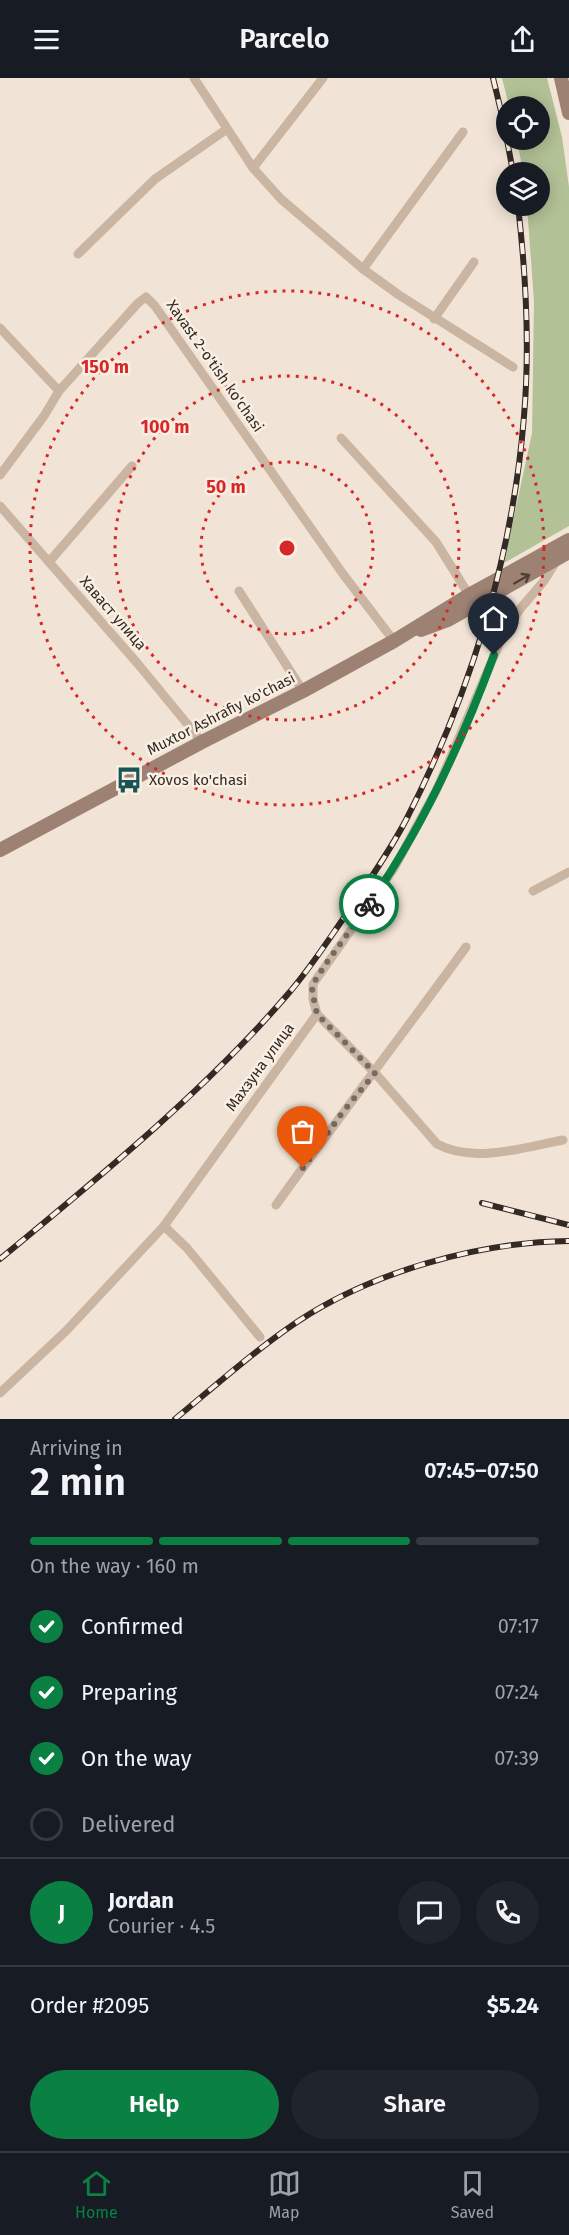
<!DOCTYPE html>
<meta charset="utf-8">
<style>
body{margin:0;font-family:"Fira Sans",sans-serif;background:#20242c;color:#f1f3f6;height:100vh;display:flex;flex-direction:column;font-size:22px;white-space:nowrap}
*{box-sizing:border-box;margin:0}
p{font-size:20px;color:#9ea1a6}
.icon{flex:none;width:33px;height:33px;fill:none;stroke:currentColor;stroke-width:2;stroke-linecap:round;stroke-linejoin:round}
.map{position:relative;height:1341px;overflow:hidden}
.side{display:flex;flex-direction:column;background:#171b24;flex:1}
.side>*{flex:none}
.buttons{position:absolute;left:496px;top:18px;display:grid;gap:12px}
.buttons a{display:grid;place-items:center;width:54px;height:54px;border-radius:50%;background:#171b24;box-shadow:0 3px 15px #0003;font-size:30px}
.pin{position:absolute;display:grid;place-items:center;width:51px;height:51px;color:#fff;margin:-62px -26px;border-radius:50% 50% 50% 0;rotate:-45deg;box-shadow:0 0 6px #0007}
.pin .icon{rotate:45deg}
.courier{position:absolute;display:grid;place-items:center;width:60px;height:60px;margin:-30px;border:4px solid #0b8043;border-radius:50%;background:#fff;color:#222;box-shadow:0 2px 8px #0007}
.headline em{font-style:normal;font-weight:600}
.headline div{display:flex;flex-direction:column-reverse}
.headline{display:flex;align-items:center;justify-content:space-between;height:102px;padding:0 30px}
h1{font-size:39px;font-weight:600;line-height:45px}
.bar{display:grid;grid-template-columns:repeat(4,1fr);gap:9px 6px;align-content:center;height:72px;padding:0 30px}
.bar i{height:8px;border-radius:4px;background:#363941}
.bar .active{background:#0b8043}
.bar p{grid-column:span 4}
.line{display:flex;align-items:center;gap:15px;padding:0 30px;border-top:2px solid #363941}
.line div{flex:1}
.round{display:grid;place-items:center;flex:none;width:63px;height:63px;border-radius:32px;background:#20242c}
ol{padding:0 30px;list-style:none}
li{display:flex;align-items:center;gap:18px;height:66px}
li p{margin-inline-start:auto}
li .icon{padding:6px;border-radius:50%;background:#0b8043;color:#fff;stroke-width:4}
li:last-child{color:#9ea1a6}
li i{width:33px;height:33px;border:3px solid #363941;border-radius:50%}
.cta{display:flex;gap:12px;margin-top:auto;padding:12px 30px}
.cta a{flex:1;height:69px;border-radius:36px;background:#0b8043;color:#fff;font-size:24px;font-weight:600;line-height:69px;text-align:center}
.cta a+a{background:#20242c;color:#f1f3f6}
header{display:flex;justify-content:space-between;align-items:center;height:78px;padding:0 30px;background:#171b24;font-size:27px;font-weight:600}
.tab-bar{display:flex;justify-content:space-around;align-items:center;height:84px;border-top:2px solid #363941;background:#171b24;font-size:16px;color:#9ea1a6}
.tab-bar a{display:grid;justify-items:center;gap:3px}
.tab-bar .active{color:#0b8043}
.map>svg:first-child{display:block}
.green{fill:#b3c196}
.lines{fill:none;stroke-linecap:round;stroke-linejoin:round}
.minor{stroke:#cab4a2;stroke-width:9}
.secondary{stroke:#9d8274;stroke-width:14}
.rail-casing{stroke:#342a25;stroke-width:6}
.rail{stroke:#f9efe3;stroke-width:4;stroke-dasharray:11;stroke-linecap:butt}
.oneway{stroke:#4e4039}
.done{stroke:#766b63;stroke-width:6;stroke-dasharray:0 10.8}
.route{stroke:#0b8043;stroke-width:8}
.ring{fill:none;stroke:#d62828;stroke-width:3;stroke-dasharray:3 6}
.labels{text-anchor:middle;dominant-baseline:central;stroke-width:5;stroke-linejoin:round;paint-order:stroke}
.street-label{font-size:15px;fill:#342a25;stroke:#f9efe3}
.poi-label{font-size:15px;fill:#342a25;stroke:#f9efe3;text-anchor:start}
.centre{fill:#d62828;stroke:#f9efe3;stroke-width:3}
.ring-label{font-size:18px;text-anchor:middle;font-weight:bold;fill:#d62828;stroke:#f9efe3;stroke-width:5;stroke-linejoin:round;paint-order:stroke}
</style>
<header><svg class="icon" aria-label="menu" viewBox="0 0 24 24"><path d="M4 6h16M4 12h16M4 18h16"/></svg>Parcelo<svg class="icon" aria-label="share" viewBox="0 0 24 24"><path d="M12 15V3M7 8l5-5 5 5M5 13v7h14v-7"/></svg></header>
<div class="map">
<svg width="569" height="1341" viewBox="0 0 569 1341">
<rect width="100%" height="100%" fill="#f1e4d6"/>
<polygon class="green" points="502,0 547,0 562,59 569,109 569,448 504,485 532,355 534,223 527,128 540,128 540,94 523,94 517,62 540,62 540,28 509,28"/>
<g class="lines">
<g class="minor">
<polyline points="194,0 253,90 281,121 363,191 399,217 513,289"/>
<polyline points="253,90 323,0"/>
<polyline points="78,176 155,101 227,51"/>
<polyline points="363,191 463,54"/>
<polyline points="434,241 474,184"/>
<polyline points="0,250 59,313"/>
<polyline points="341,360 436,464 469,517"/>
<polyline points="0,397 44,338 59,313 138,225 146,219 155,228 343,496 394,563"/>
<polyline points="0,428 138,586 202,664"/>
<polyline points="49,484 132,388"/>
<polyline points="239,513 303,613"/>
<polyline points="533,813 569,794"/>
<path d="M317,936l58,59 62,71c37,20 88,3 126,-4"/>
<path d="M276,1127c62,-87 127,-171 190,-258"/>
<polyline points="164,1148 187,1170 260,1259"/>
<polyline points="0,1315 66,1253 164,1148 317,936 313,921 313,906 393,792 437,711 503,557 520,531 544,503 557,482"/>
</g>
<g class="secondary">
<polyline points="561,0 569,35"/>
<polyline points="421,552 448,542 569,474"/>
<polyline points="0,772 202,664 303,613 394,563 469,517 569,462"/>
</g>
<g class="rail-casing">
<g id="rail">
<polyline points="493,0 507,58"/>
<polyline points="507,62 513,94"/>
<polyline points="482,1125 569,1147"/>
<path d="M0,1181c98,-81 205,-168 288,-265 20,-23 37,-49 55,-75 22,-32 45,-65 63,-99 64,-125 107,-264 118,-404 6,-70 2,-141 -6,-210"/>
<path d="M175,1341c40,-33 79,-68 122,-97 75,-50 181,-80 272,-81"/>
</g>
</g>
<use href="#rail" class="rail"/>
</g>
<defs><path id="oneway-shaft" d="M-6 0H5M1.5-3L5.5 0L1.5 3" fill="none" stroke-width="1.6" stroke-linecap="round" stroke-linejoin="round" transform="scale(1.5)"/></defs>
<use class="oneway" href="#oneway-shaft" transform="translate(522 501) rotate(-30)"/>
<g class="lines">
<polyline class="done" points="303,1090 342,1035 375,995 317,936 312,913 313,906 325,887 369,826"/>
<path class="route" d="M369,826c54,-76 93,-162 125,-249"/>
</g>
<g class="ring">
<circle cx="287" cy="470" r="86"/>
<circle cx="287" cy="470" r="172"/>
<circle cx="287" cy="470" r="257"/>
</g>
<defs>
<g id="bus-bare" transform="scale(2.07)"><path d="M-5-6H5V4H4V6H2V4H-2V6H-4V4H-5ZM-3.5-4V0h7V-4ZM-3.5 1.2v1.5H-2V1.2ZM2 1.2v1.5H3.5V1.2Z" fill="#195356" stroke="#f9efe3" stroke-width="2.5" paint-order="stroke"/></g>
</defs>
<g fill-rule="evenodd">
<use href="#bus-bare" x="129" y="702"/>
</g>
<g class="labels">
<g class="street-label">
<text transform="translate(215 288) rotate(55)">Xavast 2-o'tish ko'chasi</text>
<text transform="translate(113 535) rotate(49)">Хаваст улица</text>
<text transform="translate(221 636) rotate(-27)">Muxtor Ashrafiy ko'chasi</text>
<text transform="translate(260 989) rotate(-54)">Махзуна улица</text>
</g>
<g class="poi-label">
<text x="149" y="702">Xovos ko'chasi</text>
</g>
</g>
<circle cx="287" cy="470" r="9" class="centre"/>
<g class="ring-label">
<text x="105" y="295">150 m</text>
<text x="165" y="355">100 m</text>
<text x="226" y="415">50 m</text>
</g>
</svg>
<div class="buttons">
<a><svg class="icon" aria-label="locate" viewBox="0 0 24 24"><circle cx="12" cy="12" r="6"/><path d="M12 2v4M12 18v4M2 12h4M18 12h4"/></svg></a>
<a><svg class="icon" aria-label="layers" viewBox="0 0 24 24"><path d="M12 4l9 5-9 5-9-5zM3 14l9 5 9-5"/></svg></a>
</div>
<div class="pin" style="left:303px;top:1090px;background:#ea580c"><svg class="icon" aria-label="bag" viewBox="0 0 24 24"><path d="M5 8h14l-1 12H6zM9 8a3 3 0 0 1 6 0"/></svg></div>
<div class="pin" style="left:494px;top:577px;background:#1f2937"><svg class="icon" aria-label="home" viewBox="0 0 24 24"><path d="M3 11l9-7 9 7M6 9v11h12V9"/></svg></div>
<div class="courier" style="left:369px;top:826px"><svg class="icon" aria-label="bike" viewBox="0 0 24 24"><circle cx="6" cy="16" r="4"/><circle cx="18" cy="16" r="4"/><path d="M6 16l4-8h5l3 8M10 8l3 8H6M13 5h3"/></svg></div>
</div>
<section class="side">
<div class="headline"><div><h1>2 min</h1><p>Arriving in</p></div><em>07:45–07:50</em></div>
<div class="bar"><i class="active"></i><i class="active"></i><i class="active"></i><i></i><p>On the way · 160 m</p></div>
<ol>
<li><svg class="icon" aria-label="check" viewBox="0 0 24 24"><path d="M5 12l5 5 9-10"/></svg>Confirmed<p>07:17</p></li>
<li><svg class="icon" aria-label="check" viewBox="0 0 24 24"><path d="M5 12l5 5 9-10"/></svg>Preparing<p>07:24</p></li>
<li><svg class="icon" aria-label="check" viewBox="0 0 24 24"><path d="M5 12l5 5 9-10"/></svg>On the way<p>07:39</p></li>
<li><i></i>Delivered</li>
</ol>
<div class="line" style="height:108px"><b class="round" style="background:#0b8043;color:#fff">J</b><div><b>Jordan</b><p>Courier · 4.5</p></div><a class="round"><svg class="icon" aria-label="chat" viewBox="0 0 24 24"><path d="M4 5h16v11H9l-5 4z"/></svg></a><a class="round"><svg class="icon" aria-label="phone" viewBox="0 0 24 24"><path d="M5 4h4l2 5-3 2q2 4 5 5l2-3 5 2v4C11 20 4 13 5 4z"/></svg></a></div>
<div class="line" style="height:78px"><div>Order #2095</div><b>$5.24</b></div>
<div class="cta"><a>Help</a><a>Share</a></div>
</section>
<nav class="tab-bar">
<a class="active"><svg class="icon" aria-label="home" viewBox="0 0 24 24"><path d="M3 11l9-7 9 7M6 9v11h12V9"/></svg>Home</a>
<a><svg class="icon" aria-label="map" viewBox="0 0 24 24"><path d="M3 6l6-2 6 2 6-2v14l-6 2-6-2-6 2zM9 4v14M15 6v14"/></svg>Map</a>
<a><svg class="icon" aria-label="saved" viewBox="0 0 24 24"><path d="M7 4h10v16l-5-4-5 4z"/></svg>Saved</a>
</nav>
